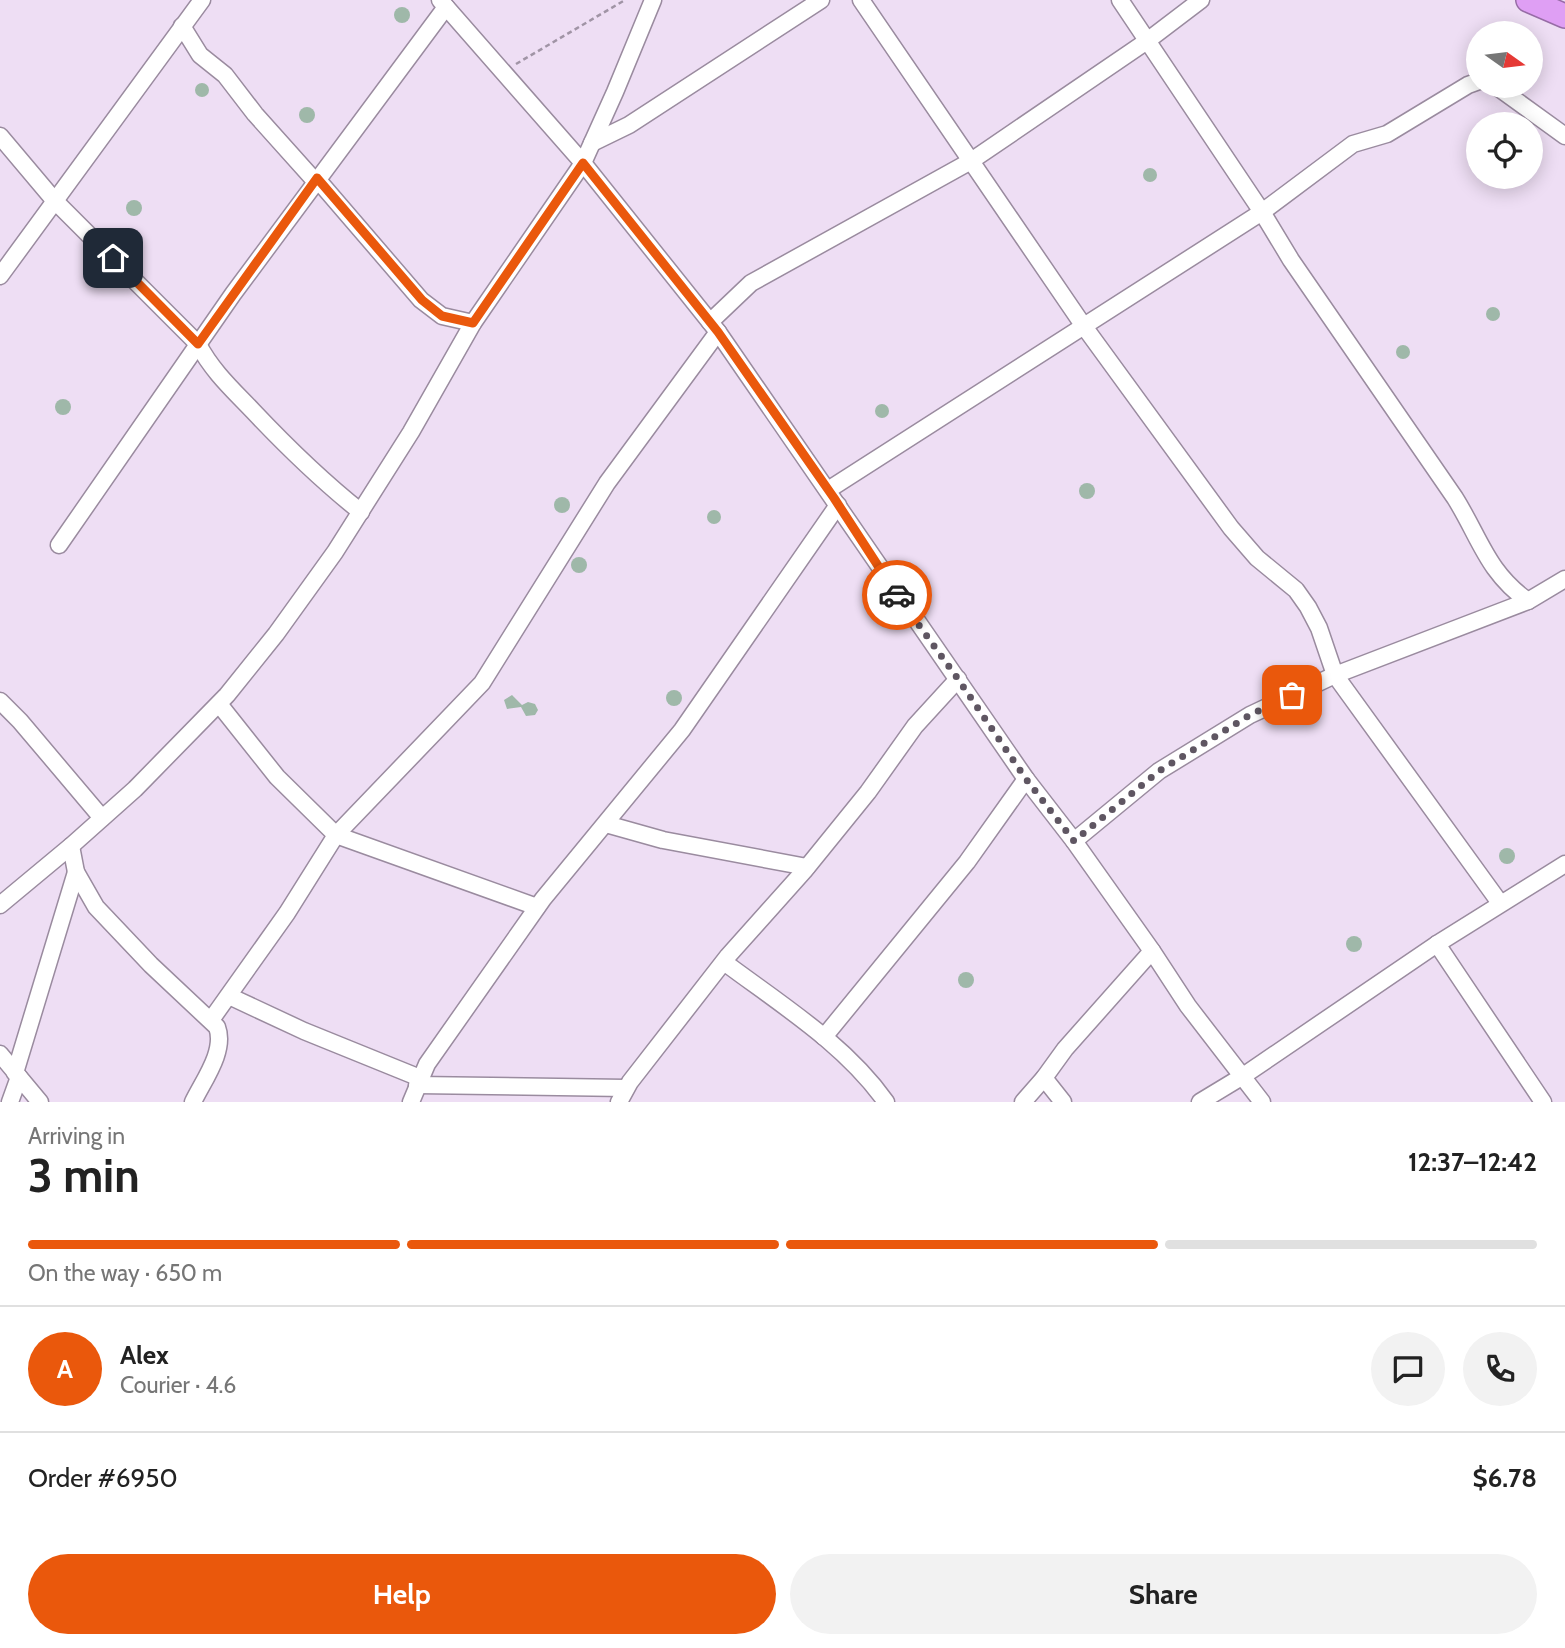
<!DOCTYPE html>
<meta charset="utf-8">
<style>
body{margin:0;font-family:Cabin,sans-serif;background:#f2f2f2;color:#222;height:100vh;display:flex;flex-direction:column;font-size:26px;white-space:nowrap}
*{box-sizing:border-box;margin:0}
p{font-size:23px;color:#767676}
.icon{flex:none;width:38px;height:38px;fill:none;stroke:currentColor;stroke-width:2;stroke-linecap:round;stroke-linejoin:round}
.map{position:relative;height:1102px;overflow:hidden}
.drawer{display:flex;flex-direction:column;background:#fff;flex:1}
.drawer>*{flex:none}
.needle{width:46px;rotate:104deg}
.controls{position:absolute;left:1466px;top:21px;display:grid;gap:14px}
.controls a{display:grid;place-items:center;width:77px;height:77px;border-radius:50%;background:#fff;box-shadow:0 4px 18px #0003;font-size:35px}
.pin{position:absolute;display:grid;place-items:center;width:60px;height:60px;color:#fff;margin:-30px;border-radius:14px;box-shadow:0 4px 10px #0006}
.courier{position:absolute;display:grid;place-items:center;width:70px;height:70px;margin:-35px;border:5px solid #ea580c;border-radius:50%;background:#fff;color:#222;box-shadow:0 2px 9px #0007}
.head em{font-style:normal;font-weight:700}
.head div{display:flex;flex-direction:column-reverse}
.head{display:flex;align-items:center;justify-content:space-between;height:119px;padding:0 28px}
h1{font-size:46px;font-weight:700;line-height:52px}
.bar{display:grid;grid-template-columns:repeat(4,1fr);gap:10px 7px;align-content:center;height:84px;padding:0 28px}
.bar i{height:9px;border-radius:5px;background:#e0e0e0}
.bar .selected{background:#ea580c}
.bar p{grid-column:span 4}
.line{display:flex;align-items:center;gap:18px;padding:0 28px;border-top:2px solid #e0e0e0}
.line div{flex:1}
.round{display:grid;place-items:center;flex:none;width:74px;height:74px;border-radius:37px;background:#f2f2f2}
.primary-button{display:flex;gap:14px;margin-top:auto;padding:14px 28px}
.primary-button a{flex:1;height:80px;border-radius:42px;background:#ea580c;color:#fff;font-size:28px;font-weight:700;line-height:80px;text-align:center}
.primary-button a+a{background:#f2f2f2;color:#222}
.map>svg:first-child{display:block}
.building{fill:#9fb8a9}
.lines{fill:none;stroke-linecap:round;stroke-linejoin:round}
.minor-casing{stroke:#9a8b9f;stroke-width:19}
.highway-casing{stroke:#976ca6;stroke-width:26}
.path{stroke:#a094a5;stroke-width:2.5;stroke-dasharray:5 3.5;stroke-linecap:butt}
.minor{stroke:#fff;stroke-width:16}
.highway{stroke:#df9ff4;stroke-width:23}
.done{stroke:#5f5662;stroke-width:7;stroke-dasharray:0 12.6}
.route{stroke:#ea580c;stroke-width:9}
</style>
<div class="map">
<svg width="1565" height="1102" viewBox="0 0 1565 1102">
<rect width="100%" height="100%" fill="#eedef4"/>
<g class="building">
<circle cx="402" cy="15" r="8"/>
<circle cx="202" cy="90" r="7"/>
<circle cx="307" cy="115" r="8"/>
<circle cx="1150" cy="175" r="7"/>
<circle cx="134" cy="208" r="8"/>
<circle cx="1493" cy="314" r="7"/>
<circle cx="1403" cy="352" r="7"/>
<circle cx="63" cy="407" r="8"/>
<circle cx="882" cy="411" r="7"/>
<circle cx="1087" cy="491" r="8"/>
<circle cx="562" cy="505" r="8"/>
<circle cx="714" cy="517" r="7"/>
<circle cx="579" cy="565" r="8"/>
<circle cx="674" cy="698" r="8"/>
<polygon points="512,695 522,705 528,702 535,704 538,710 535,715 526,716 521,707 507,709 504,700"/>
<circle cx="1507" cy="856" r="8"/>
<circle cx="1354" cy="944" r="8"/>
<circle cx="966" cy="980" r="8"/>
</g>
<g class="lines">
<g class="minor-casing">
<g id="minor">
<polyline points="440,0 583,163 718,332 1026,779 1074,841 1152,951 1188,1006 1262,1102"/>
<polyline points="861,0 1083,325 1231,528 1257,558 1296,590 1308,607 1319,628 1335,675 1500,903"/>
<path d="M1120,0l142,212 29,48 164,238c25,40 32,74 73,103"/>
<polyline points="182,26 200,55 225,75 255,114 315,181"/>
<polyline points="1496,86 1565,136"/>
<path d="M0,136l54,64 144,144c14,27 35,46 55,67 34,36 69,70 108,101"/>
<polyline points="592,143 629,125 821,0"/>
<polyline points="317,179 421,300 442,316 473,323"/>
<polyline points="0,276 202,0"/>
<polyline points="710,322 751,283 971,161 1147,41 1201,0"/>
<polyline points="828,490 1262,212 1353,144 1387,134 1468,85 1479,81"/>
<polyline points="59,545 233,294 446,7"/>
<polyline points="0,701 20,721 102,818"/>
<polyline points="219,704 277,777 336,835 537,907"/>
<polyline points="606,824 663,840 807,867"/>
<polyline points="1074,841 1159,771 1250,715 1335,675 1528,601 1565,579"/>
<path d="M71,846l5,26 20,35 55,58 66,62c9,24 -14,54 -24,75"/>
<polyline points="0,905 71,846 135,789 227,695 276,634 335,552 411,432 473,323 583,163 615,92 653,0"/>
<polyline points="1437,944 1543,1102"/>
<path d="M724,962c56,42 121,82 162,140"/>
<polyline points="229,996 304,1031 420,1078"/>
<polyline points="211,1020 287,913 336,835 482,683 607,483 718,332"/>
<polyline points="824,1037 967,862 1026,779"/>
<polyline points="0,1054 40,1102"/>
<polyline points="15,1073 76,872"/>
<polyline points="1044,1078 1063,1102"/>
<polyline points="417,1085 626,1088"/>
<polyline points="10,1102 19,1077"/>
<polyline points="411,1102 427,1064 543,899 682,730 838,505"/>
<polyline points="619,1102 630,1082 728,956 804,871 868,792 915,726 958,679"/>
<polyline points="1023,1102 1044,1078 1065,1049 1152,951"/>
<polyline points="1200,1102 1243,1076 1437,944 1565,864"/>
</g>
</g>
<g class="highway-casing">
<polyline id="highway" points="1528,0 1565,16"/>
</g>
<polyline class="path" points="516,64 625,0"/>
<use href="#minor" class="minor"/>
<use href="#highway" class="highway"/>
</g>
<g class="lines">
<polyline class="done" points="897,595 958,679 1026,779 1074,841 1159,771 1250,715 1292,695"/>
<polyline class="route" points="113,258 198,344 317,178 422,300 442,316 473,323 583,163 718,332 834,498 897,595"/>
</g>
</svg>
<div class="controls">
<a><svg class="needle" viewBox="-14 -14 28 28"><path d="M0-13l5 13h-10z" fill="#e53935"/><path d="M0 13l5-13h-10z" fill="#767676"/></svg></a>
<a><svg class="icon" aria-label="locate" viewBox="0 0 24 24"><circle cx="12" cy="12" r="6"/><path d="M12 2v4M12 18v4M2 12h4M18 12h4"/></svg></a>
</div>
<div class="pin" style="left:1292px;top:695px;background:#ea580c"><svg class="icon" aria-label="bag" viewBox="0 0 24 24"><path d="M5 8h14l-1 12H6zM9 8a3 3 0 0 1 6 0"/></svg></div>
<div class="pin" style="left:113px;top:258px;background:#1f2937"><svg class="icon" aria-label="home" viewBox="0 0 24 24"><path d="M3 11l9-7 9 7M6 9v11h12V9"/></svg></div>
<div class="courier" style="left:897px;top:595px"><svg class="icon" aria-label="car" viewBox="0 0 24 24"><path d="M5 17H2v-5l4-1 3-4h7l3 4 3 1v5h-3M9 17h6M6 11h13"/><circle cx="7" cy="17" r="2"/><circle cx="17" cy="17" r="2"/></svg></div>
</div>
<section class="drawer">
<div class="head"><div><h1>3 min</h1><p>Arriving in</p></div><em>12:37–12:42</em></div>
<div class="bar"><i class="selected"></i><i class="selected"></i><i class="selected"></i><i></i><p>On the way · 650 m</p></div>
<div class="line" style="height:126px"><b class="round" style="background:#ea580c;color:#fff">A</b><div><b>Alex</b><p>Courier · 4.6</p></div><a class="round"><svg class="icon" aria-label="chat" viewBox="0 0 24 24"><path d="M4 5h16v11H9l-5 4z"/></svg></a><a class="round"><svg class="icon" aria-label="phone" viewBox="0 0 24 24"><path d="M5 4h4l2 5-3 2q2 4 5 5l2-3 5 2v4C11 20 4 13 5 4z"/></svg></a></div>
<div class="line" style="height:91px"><div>Order #6950</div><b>$6.78</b></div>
<div class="primary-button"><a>Help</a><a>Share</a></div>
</section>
